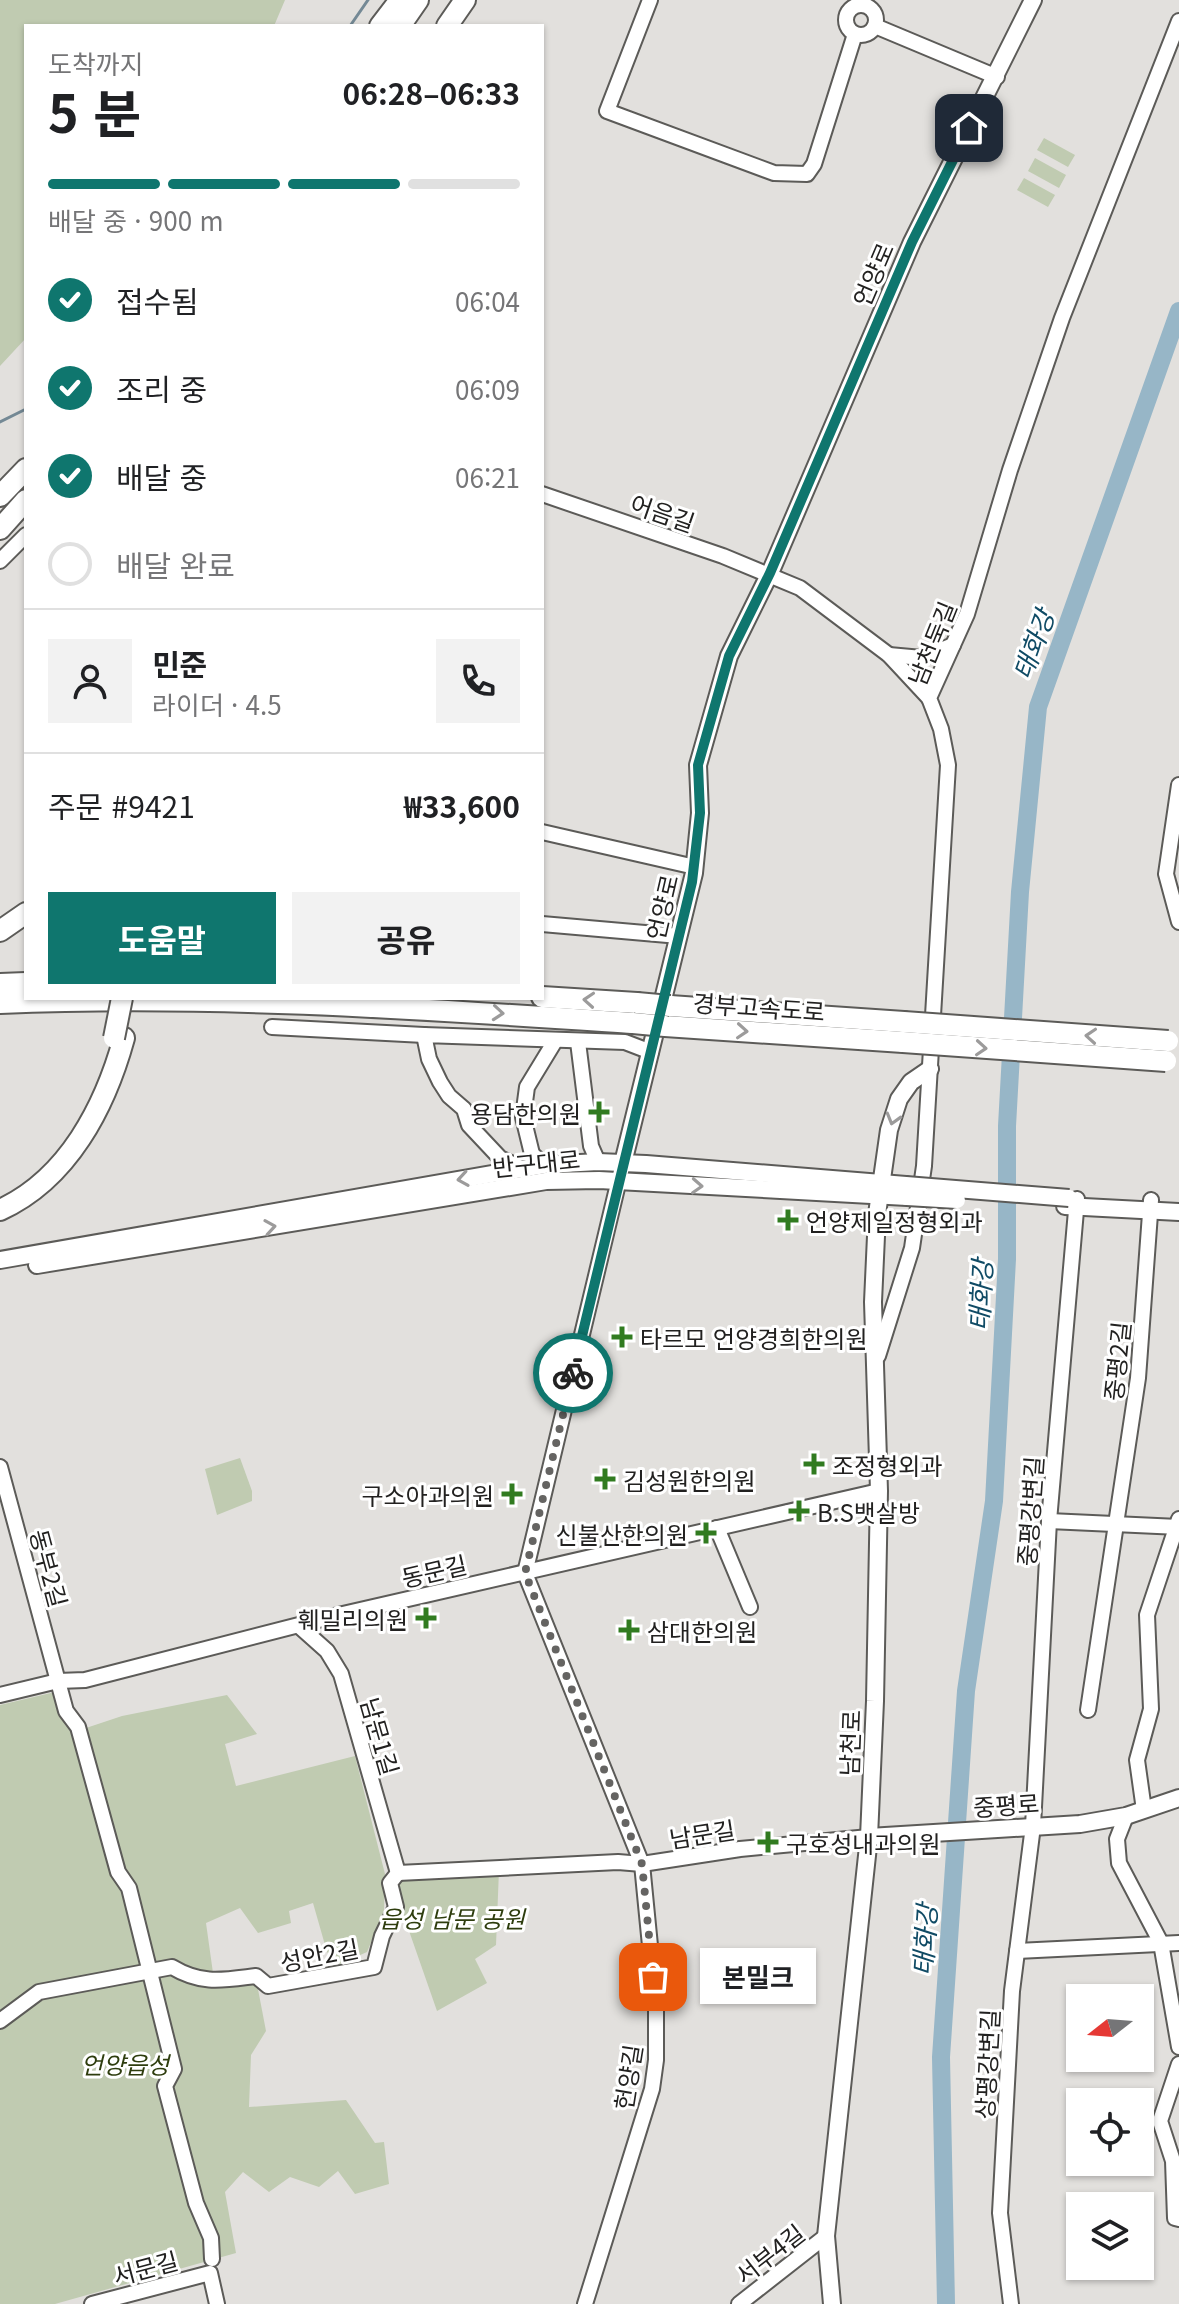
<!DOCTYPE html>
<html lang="ko">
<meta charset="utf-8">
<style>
body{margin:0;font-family:Georgia,"Noto Sans KR",serif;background:#f2f2f2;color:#202124;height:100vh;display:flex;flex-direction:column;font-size:30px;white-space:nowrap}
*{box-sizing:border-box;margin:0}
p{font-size:26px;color:#757577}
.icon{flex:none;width:44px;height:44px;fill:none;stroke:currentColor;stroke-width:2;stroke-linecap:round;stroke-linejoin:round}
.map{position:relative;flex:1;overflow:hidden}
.drawer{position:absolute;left:24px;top:24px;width:520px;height:976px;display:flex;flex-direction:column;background:#fff;border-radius:0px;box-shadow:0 2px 6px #0004}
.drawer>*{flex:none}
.needle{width:52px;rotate:253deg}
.buttons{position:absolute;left:1066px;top:1984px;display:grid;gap:16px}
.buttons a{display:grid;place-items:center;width:88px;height:88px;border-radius:0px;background:#fff;box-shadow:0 2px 6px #0004;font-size:40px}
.pin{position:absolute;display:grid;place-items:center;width:68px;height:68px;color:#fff;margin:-34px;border-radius:16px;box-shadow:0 4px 12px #0006}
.courier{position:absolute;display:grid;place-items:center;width:80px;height:80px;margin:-40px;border:6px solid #0f766e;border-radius:50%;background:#fff;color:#222;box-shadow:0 2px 10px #0007}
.bubble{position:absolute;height:56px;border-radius:0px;background:#fff;box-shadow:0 2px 6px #0004;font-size:26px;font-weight:700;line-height:56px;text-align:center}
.summary em{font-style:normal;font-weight:700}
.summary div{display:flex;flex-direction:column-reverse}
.summary{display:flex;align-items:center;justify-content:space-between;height:136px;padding:0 24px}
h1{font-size:52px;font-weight:700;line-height:60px}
.bar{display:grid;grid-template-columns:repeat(4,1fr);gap:12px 8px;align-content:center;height:96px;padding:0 24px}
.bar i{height:10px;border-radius:6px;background:#e0e0e0}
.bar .on{background:#0f766e}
.bar p{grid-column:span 4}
.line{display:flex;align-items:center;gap:20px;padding:0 24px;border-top:2px solid #e0e0e0}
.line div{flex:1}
.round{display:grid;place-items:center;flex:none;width:84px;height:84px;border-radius:0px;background:#f2f2f2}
ol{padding:0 24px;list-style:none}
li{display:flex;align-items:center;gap:24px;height:88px}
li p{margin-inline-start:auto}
li .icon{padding:8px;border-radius:50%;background:#0f766e;color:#fff;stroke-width:4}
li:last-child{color:#757577}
li i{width:44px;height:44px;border:4px solid #e0e0e0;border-radius:50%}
.primary-button{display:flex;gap:16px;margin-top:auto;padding:16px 24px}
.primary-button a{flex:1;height:92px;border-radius:0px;background:#0f766e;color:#fff;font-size:32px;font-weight:700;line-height:92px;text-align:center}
.primary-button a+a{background:#f2f2f2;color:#202124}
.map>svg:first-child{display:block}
.green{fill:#c0cbb1}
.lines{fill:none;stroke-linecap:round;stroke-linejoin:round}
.stream{stroke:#748995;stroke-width:3}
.river{stroke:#97b6c7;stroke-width:18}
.minor-casing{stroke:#5c5b58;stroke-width:18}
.major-casing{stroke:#5c5b58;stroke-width:20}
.highway-casing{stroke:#5c5b58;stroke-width:24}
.minor{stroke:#fff;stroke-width:14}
.major{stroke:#fff;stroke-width:16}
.highway{stroke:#fff;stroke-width:20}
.major-bridge-casing{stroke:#5c5b58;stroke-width:20;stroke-linecap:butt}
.highway-bridge-casing{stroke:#5c5b58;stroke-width:24;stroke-linecap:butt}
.major-bridge{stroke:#fff;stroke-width:16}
.highway-bridge{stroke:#fff;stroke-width:20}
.oneway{stroke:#9c9b9b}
.done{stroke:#656462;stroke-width:8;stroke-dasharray:0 14.4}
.route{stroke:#0f766e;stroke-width:10}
.poi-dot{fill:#317b20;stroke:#fff;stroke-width:3}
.labels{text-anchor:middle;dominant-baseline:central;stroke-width:6;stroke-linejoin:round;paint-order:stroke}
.street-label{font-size:24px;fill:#222120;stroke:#fff}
.poi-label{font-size:24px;fill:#222120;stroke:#fff;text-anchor:start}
.park-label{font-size:24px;font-style:italic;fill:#2e3d0e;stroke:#fff}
.water-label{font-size:26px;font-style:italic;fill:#104b65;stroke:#fff}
</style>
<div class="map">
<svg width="1179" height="2304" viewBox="0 0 1179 2304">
<rect width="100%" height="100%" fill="#e2e0dd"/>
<g class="green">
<polygon points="0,0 285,0 274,26 26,26 26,338 0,366"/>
<polygon points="1044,138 1075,155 1068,167 1037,150"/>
<polygon points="1035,158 1066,175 1059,188 1028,171"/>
<polygon points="1024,178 1055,195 1048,207 1017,190"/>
<polygon points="240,1458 252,1491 252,1501 217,1515 205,1469"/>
<polygon points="55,1692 65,1725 74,1732 122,1716 227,1695 257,1734 225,1744 236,1786 355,1756 385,1874 384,1911 367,1952 340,1964 327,1952 313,1903 289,1911 291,1923 258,1933 240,1908 206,1923 213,1973 257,1984 266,2031 251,2055 249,2107 346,2100 375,2143 384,2142 389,2184 355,2194 338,2171 319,2187 290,2177 269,2192 243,2172 225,2192 236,2253 55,2304 0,2304 0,1705"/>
<polygon points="499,1870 496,1945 475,1959 487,1983 437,2011 393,1885 401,1876"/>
</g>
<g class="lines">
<g class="stream">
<polyline points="350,26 368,0"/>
<polyline points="0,422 26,409"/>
</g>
<polyline class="river" points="946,2304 941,2057 966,1691 994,1501 1007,1259 1007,1126 1020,892 1038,707 1179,311"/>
<g class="minor-casing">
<g id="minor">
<polyline points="650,0 607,111 774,173 807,174 814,164 855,34"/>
<circle cx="861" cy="20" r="15"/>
<polyline points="875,26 997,77"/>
<polyline points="542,494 723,556 800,588 889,655 929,698"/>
<polyline points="0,561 26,535"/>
<polyline points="889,655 922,658 953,645"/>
<polyline points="1179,785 1166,874 1179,922"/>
<polyline points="542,832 695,867"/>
<polyline points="542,924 679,936"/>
<polyline points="272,1027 424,1035"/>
<polyline points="578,1042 591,1146 598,1162"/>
<polyline points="544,1165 532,1154 523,1117 527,1087 555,1041"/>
<polyline points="523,1169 500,1158 469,1125 464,1109 449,1096 440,1082 429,1059 424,1035 625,1042 651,1052"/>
<polyline points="878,1356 912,1248 924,1166 948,765 941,729 929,698 967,614 1010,470 1062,318 1179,21"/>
<polyline points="0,1467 66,1711 78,1727 118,1872 129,1888 174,2069 165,2086 196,2203 211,2238 212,2259"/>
<polyline points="1049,1521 1179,1527"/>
<polyline points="717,1528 750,1607"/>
<polyline points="299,1626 327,1651 341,1674 398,1873"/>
<polyline points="0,1695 58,1681 85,1680 334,1616 879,1491"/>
<polyline points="1088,1710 1138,1378 1151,1200"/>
<polyline points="1144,1810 1137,1760 1151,1709 1147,1615 1179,1519"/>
<polyline points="1126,1816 1117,1839 1119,1863 1161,1943 1179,2047"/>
<polyline points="398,1873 618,1862 642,1864 740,1849 869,1837"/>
<polyline points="1017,1951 1179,1943"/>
<path d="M0,2021l39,-29 133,-25c30,18 51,13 84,9l12,10 106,-19 8,-31 14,-29 -6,-24 8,-10"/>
<polyline points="1179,2064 1160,2121 1173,2161 1175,2218 1179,2219"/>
<polyline points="92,2304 210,2273 217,2304"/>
<polyline points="585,2304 652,2089 656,2060 656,2007 642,1864 525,1573 623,1163"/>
<polyline points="739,2304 826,2236"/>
<polyline points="1011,2304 1000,2213 1012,1991 1033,1826 1049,1521 1077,1199"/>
</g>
</g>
<g class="major-casing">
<g id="major">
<polyline points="623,1163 694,873 700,813 698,765 729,656 770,573 912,242 1033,0"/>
<polyline points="1065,1206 1179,1212"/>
<polyline points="0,1260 544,1165 598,1162 646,1164 906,1185"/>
<polyline points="37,1265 546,1181 599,1180 907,1197"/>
<polyline points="869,1837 1080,1824 1126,1816 1179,1798"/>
<polyline points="832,2304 826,2236 869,1837 875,1701 879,1491 873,1302 877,1214 889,1130 899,1099 911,1082 930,1069"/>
</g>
</g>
<g class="highway-casing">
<g id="highway">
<polyline points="380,26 400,0"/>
<polyline points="400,26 418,0"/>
<polyline points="447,26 465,0"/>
<polyline points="0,496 26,469"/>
<polyline points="0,529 26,500"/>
<polyline points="0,931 26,913"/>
<polyline points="0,984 26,983"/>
<polyline points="542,997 637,1003"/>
<path d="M0,1003c212,-9 422,6 633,20"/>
<polyline points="670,1006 904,1022"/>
<polyline points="665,1026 903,1042"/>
<path d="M0,1210c68,-31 105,-103 124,-172"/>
</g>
</g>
<use href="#minor" class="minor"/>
<use href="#major" class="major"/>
<use href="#highway" class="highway"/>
<g class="major-bridge-casing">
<g id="major-bridge">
<polyline points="906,1185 1069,1198"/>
<polyline points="907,1197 957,1200"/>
</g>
</g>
<g class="highway-bridge-casing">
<g id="highway-bridge">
<polyline points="637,1003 670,1006"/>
<polyline points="904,1022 1168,1041"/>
<polyline points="633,1023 665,1026"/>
<polyline points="114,1038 122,998"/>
<polyline points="903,1042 1166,1061"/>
</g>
</g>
<use href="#major-bridge" class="major-bridge"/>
<use href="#highway-bridge" class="highway-bridge"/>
</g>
<defs><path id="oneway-chevron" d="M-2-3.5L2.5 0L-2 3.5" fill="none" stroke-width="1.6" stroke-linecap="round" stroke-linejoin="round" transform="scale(2)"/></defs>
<g class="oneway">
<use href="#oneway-chevron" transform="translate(589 1000) rotate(-176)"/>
<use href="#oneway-chevron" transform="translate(498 1013) rotate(5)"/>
<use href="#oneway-chevron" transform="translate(742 1031) rotate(4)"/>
<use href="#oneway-chevron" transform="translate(1091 1036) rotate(-176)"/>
<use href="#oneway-chevron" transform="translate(981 1048) rotate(4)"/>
<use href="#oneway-chevron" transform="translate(893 1119) rotate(106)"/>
<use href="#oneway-chevron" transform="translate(463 1179) rotate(171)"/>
<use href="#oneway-chevron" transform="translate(697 1186) rotate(3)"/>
<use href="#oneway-chevron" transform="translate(270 1227) rotate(-9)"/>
</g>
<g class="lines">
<polyline class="done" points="573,1373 525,1573 642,1864 653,1977"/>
<polyline class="route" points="573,1373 692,882 700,813 698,765 729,656 770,573 912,242 969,128"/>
</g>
<g class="poi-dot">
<path d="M595 1100h8v8h8v8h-8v8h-8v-8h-8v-8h8z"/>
<path d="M784 1208h8v8h8v8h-8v8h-8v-8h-8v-8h8z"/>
<path d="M618 1325h8v8h8v8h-8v8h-8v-8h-8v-8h8z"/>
<path d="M810 1452h8v8h8v8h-8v8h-8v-8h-8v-8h8z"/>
<path d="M601 1467h8v8h8v8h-8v8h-8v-8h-8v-8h8z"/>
<path d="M508 1482h8v8h8v8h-8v8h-8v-8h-8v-8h8z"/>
<path d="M795 1499h8v8h8v8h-8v8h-8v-8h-8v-8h8z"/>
<path d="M702 1521h8v8h8v8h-8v8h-8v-8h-8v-8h8z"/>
<path d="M422 1606h8v8h8v8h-8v8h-8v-8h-8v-8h8z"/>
<path d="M625 1618h8v8h8v8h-8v8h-8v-8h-8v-8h8z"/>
<path d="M764 1830h8v8h8v8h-8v8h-8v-8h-8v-8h8z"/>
</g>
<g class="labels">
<g class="street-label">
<text transform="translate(872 274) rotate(-67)">언양로</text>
<text transform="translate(663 512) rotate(19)">어음길</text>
<text transform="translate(931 643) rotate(-68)">남천둑길</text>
<text transform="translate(661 907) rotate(-77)">언양로</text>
<text transform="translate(759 1006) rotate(4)">경부고속도로</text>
<text transform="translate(536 1162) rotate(-6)">반구대로</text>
<text transform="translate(1116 1361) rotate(-84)">중평2길</text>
<text transform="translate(1029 1511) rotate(-86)">중평강변길</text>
<text transform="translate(50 1568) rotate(75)">동부2길</text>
<text transform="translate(434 1570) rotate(-13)">동문길</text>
<text transform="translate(381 1736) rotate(74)">남문1길</text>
<text transform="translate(849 1743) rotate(-88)">남천로</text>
<text transform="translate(1006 1804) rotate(-4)">중평로</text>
<text transform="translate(702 1833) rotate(-9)">남문길</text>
<text transform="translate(319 1954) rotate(-11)">성안2길</text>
<text transform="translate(986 2064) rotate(-87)">상평강변길</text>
<text transform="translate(627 2077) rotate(-81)">헌양길</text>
<text transform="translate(769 2253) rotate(-38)">서부4길</text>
<text transform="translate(145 2267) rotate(-15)">서문길</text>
</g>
<g class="poi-label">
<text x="581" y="1112" text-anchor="end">용담한의원</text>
<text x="806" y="1220">언양제일정형외과</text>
<text x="640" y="1337">타르모 언양경희한의원</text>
<text x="832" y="1464">조정형외과</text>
<text x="623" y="1479">김성원한의원</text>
<text x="494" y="1494" text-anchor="end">구소아과의원</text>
<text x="817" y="1511">B.S뱃살방</text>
<text x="688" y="1533" text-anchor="end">신불산한의원</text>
<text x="408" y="1618" text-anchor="end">훼밀리의원</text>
<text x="647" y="1630">삼대한의원</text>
<text x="786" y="1842">구호성내과의원</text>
</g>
<g class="park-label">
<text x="452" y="1917">읍성 남문 공원</text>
<text x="125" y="2063">언양읍성</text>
</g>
<g class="water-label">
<text transform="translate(1032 644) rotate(-70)">태화강</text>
<text transform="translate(979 1295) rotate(-87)">태화강</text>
<text transform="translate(923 1940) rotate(-86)">태화강</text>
</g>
</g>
</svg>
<div class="buttons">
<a><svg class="needle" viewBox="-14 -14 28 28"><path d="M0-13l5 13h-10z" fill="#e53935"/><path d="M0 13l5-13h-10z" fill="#757577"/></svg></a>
<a><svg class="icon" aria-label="locate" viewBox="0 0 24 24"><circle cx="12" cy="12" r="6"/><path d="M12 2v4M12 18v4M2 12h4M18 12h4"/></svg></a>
<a><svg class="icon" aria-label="layers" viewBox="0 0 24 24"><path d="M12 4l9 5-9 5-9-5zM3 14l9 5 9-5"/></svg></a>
</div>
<div class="pin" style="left:653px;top:1977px;background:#ea580c"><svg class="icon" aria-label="bag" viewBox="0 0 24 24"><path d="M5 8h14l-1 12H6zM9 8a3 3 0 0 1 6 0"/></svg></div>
<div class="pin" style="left:969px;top:128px;background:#1f2937"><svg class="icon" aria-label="home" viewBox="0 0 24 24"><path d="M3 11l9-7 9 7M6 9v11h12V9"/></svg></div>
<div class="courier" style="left:573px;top:1373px"><svg class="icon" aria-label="bike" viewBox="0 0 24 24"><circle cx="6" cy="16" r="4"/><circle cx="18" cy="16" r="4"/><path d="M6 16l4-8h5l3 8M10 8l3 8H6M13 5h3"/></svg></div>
<div class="bubble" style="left:700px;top:1948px;width:116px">본밀크</div>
<section class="drawer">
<div class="summary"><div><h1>5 분</h1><p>도착까지</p></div><em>06:28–06:33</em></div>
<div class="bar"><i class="on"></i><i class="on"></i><i class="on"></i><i></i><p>배달 중 · 900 m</p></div>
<ol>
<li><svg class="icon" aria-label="check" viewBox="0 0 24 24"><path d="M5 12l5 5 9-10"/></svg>접수됨<p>06:04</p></li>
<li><svg class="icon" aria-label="check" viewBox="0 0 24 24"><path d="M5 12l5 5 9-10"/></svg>조리 중<p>06:09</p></li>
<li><svg class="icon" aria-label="check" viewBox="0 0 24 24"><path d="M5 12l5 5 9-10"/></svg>배달 중<p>06:21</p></li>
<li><i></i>배달 완료</li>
</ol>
<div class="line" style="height:144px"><a class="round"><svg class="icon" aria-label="person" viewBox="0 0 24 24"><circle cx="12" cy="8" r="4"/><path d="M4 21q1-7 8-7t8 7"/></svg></a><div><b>민준</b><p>라이더 · 4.5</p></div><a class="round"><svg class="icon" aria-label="phone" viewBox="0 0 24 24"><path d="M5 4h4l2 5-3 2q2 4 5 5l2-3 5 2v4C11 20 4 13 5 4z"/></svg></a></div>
<div class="line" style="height:104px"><div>주문 #9421</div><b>₩33,600</b></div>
<div class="primary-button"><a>도움말</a><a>공유</a></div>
</section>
</div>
